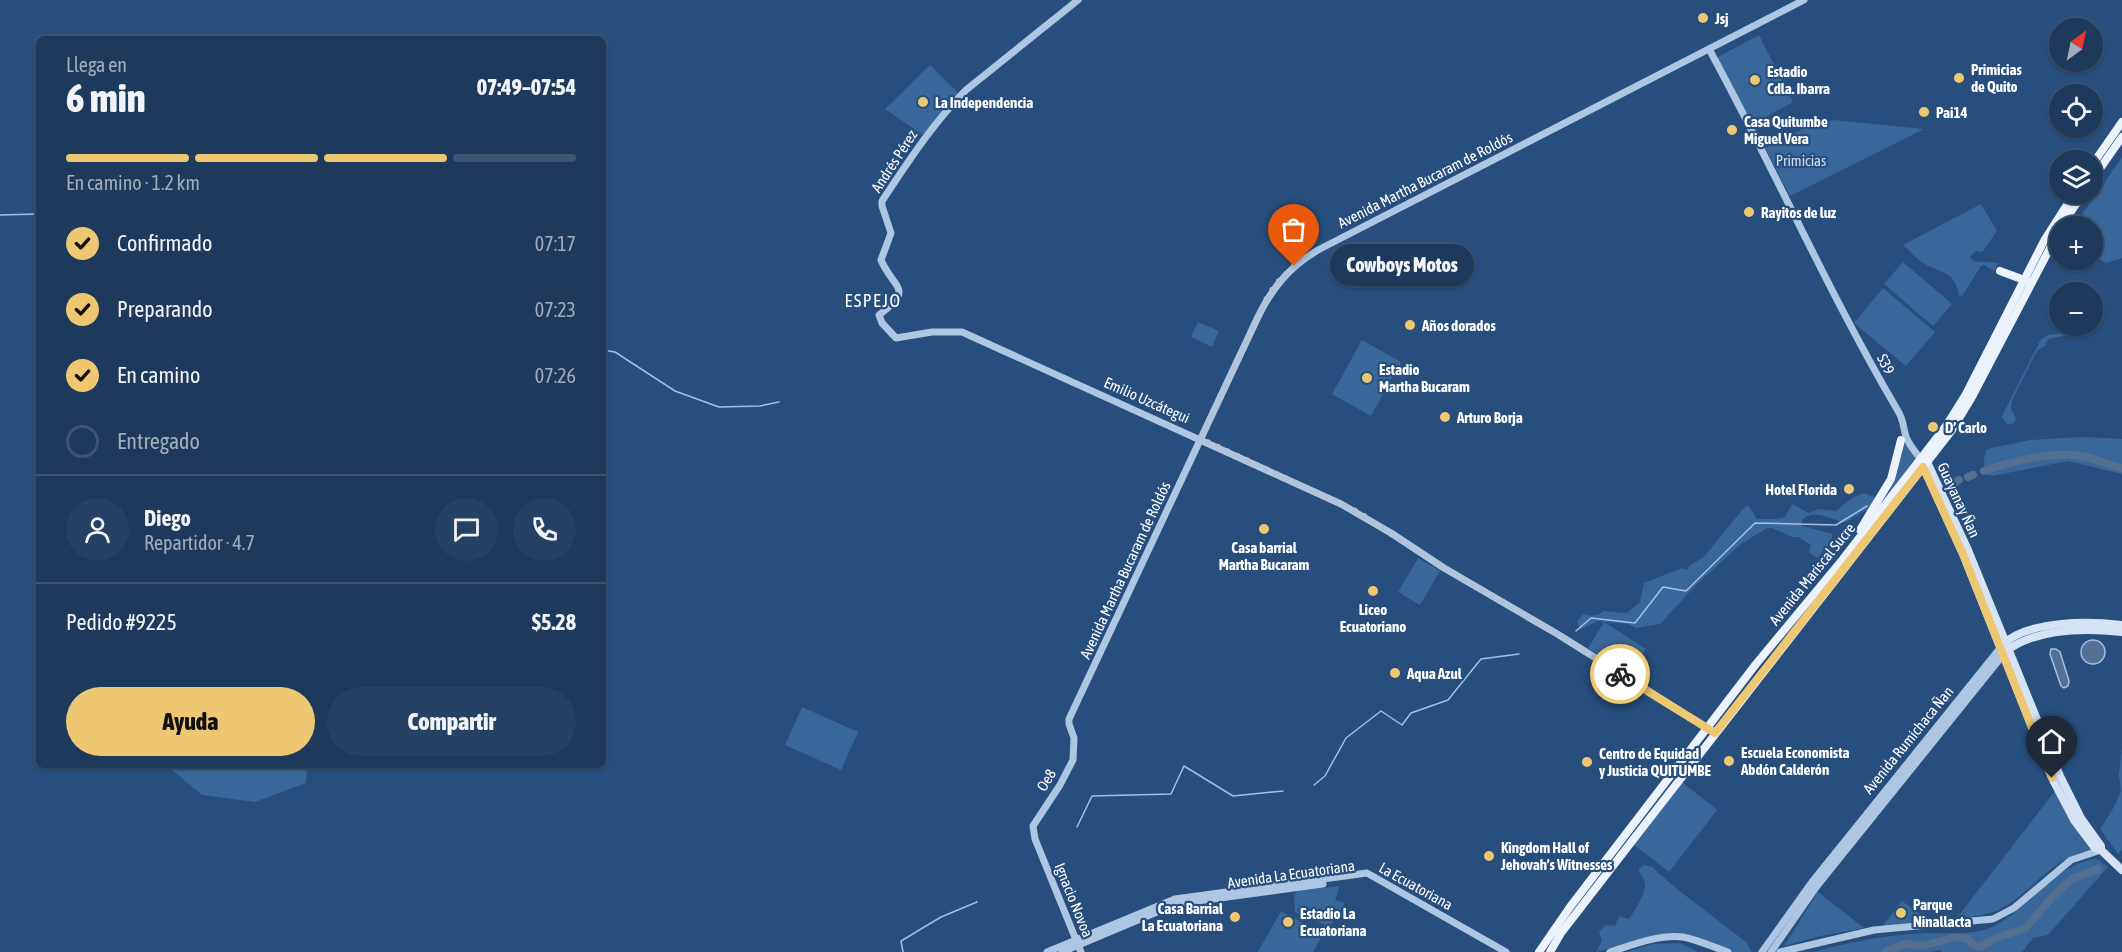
<!DOCTYPE html>
<html lang="es">
<meta charset="utf-8">
<style>
body{margin:0;font-family:"Asap Condensed",sans-serif;background:#254163;color:#f1f3f6;height:100vh;display:flex;flex-direction:column;font-size:22px;white-space:nowrap}
*{box-sizing:border-box;margin:0}
p{font-size:20px;color:#a0adbc}
.icon{flex:none;width:33px;height:33px;fill:none;stroke:currentColor;stroke-width:2;stroke-linecap:round;stroke-linejoin:round}
.map{position:relative;flex:1;overflow:hidden}
.drawer{position:absolute;left:36px;top:36px;width:570px;height:732px;display:flex;flex-direction:column;background:#1d3a5d;border-radius:9px;box-shadow:0 2px 4px #0004,0 0 0 2px #3b5472}
.drawer>*{flex:none}
.needle{width:39px;rotate:33deg}
.controls{position:absolute;left:2049px;top:18px;display:grid;gap:12px}
.controls a{display:grid;place-items:center;width:54px;height:54px;border-radius:50%;background:#1d3a5d;box-shadow:0 2px 4px #0004,0 0 0 2px #3b5472;font-size:30px}
.pin{position:absolute;display:grid;place-items:center;width:51px;height:51px;color:#fff;margin:-62px -26px;border-radius:50% 50% 50% 0;rotate:-45deg;box-shadow:0 0 6px #0007}
.pin .icon{rotate:45deg}
.courier{position:absolute;display:grid;place-items:center;width:60px;height:60px;margin:-30px;border:4px solid #edc771;border-radius:50%;background:#fff;color:#222;box-shadow:0 2px 8px #0007}
.bubble{position:absolute;height:42px;border-radius:21px;background:#1d3a5d;box-shadow:0 2px 4px #0004,0 0 0 2px #3b5472;font-size:20px;font-weight:800;line-height:42px;text-align:center}
.headline em{font-style:normal;font-weight:800}
.headline div{display:flex;flex-direction:column-reverse}
.headline{display:flex;align-items:center;justify-content:space-between;height:102px;padding:0 30px}
h1{font-size:39px;font-weight:800;line-height:45px}
.bar{display:grid;grid-template-columns:repeat(4,1fr);gap:9px 6px;align-content:center;height:72px;padding:0 30px}
.bar i{height:8px;border-radius:4px;background:#3b5472}
.bar .selected{background:#edc771}
.bar p{grid-column:span 4}
.line{display:flex;align-items:center;gap:15px;padding:0 30px;border-top:2px solid #3b5472}
.line div{flex:1}
.round{display:grid;place-items:center;flex:none;width:63px;height:63px;border-radius:32px;background:#254163}
ol{padding:0 30px;list-style:none}
li{display:flex;align-items:center;gap:18px;height:66px}
li p{margin-inline-start:auto}
li .icon{padding:6px;border-radius:50%;background:#edc771;color:#111;stroke-width:4}
li:last-child{color:#a0adbc}
li i{width:33px;height:33px;border:3px solid #3b5472;border-radius:50%}
.button{display:flex;gap:12px;margin-top:auto;padding:12px 30px}
.button a{flex:1;height:69px;border-radius:36px;background:#edc771;color:#111;font-size:24px;font-weight:800;line-height:69px;text-align:center}
.button a+a{background:#254163;color:#f1f3f6}
.map>svg:first-child{display:block}
.green{fill:#3a679a}
.water{fill:#536f91;stroke:#a0c1e5;stroke-width:1.5}
.lines{fill:none;stroke-linecap:round;stroke-linejoin:round}
.stream{stroke:#a0c1e5;stroke-width:1.5}
.river{stroke:#536f91;stroke-width:8}
.tertiary{stroke:#acc6e4;stroke-width:7}
.secondary{stroke:#d5e3f4;stroke-width:8}
.primary{stroke:#ecf2fc;stroke-width:8}
.done{stroke:#b3c1d1;stroke-width:6;stroke-dasharray:0 10.8}
.route{stroke:#edc771;stroke-width:8}
.poi-dot{fill:#edc771;stroke:#274e7c;stroke-width:2}
.labels{text-anchor:middle;dominant-baseline:central;stroke-width:4.5;stroke-linejoin:round;paint-order:stroke}
.poi-label{font-size:15px;font-weight:bold;fill:#fff;stroke:#274e7c;text-anchor:start}
.park-label{font-size:15px;fill:#cee0f4;stroke:#274e7c}
.street-label{font-size:15px;fill:#fff;stroke:#274e7c}
.quarter-label{font-size:18px;letter-spacing:1.5px;fill:#fff;stroke:#274e7c}
</style>
<div class="map">
<svg width="2122" height="952" viewBox="0 0 2122 952">
<rect width="100%" height="100%" fill="#274e7c"/>
<g class="green">
<polygon points="1759,35 1793,102 1751,125 1716,58"/>
<polygon points="930,65 961,96 923,135 885,109"/>
<polygon points="1833,120 1924,129 1790,196 1765,148 1807,127"/>
<polygon points="2122,157 2122,258 2106,263 2093,255 2092,226 2074,226"/>
<path d="M1981,204l16,27 -15,21 -6,-1 -6,6 3,4 25,2 -4,8 -10,-6 -3,1 -19,30 -3,-1c-4,-24 -17,-21 -34,-31 -8,-4 -15,-13 -22,-19z"/>
<polygon points="1903,262 1952,304 1933,326 1884,284"/>
<polygon points="1883,288 1935,332 1906,366 1854,323"/>
<polygon points="1198,322 1219,331 1212,347 1191,337"/>
<polygon points="2071,332 2072,334 2048,339 2045,346 2037,351 2012,400 2011,409 2016,419 2015,422 2008,425 2002,418 2003,414 2041,339 2048,335"/>
<polygon points="1362,340 1401,362 1371,416 1332,394"/>
<polygon points="1905,437 1916,458 1874,517"/>
<path d="M2081,437l41,2v35l-54,-13 -76,15 -5,-1c-4,-10 -4,-17 0,-26l43,-9z"/>
<path d="M1864,493l13,5 -7,10 -26,15c-13,-5 -32,-14 -42,-3v6l31,8 -6,13 -10,11 -8,-6 2,-7 -13,-8h-6l-20,-9h-5l-26,16 -43,39 -38,41 -24,4 -8,-4 -31,-3 -17,9 -3,-9 6,-7c9,3 14,2 21,-3l23,2 13,-11 4,-19 38,-15 5,2 2,-4 15,-9 38,-47 6,-5 9,14h19l9,-2 7,-13 17,9 9,-4 18,2 16,-13z"/>
<polygon points="1418,558 1440,571 1420,605 1398,592"/>
<polygon points="1604,622 1646,649 1630,674 1588,648"/>
<polygon points="802,707 858,732 841,770 785,745"/>
<polygon points="2122,748 2122,850 2118,854 2100,829 2114,807 2121,791 2119,775"/>
<polygon points="166,765 307,765 306,783 255,802 202,795"/>
<polygon points="1682,782 1717,810 1669,872 1634,845"/>
<path d="M2055,791l37,59c-40,7 -54,36 -86,56 -14,9 -34,10 -50,13z"/>
<path d="M2097,859l11,8 -60,68 -15,3 -11,14h-80l-3,-2 -9,2h-117c33,-9 66,-16 100,-18 20,-2 60,2 77,-6 39,-17 63,-64 107,-69z"/>
<path d="M1644,865l8,2 25,22 69,53 6,10h-19l-48,-17 -33,1 -56,16 6,-11 -3,-9 7,-7 9,1 4,-10 10,3c5,-7 18,-28 16,-36 -1,-4 -5,-10 -7,-13z"/>
<polygon points="1340,886 1335,900 1345,903 1330,927 1295,912 1294,895 1297,891"/>
<polygon points="1818,892 1864,928 1820,936 1784,946"/>
<polygon points="1902,901 1920,914 1912,924 1882,927"/>
<polygon points="1281,911 1323,934 1313,952 1258,952"/>
<polygon points="1680,943 1698,952 1626,952 1653,944"/>
</g>
<g class="water">
<circle cx="2093" cy="652" r="12"/>
<polygon points="2051,649 2056,649 2060,652 2069,681 2068,686 2064,688 2061,686 2050,654"/>
</g>
<g class="lines">
<g class="stream">
<polyline points="0,215 39,214"/>
<polyline points="603,350 615,352 675,391 719,407 760,406 779,402"/>
<polyline points="1576,631 1591,618 1635,623 1663,587 1686,591 1755,523 1836,525 1867,506"/>
<polyline points="1314,785 1325,776 1346,738 1381,711 1402,725 1411,713 1448,700 1481,659 1519,654"/>
<polyline points="1077,827 1092,796 1171,794 1184,766 1233,796 1283,791"/>
<polyline points="903,952 901,941 941,917 977,902"/>
</g>
<g class="river">
<path d="M1984,471c28,-10 72,-21 102,-14 12,3 24,8 36,11"/>
<polyline points="1968,477 1973,475"/>
<polyline points="1953,483 1959,480"/>
<polyline points="1885,952 1904,944 1922,946 1956,937 1968,939 1973,945 1980,947 1998,937 2026,928 2054,895 2072,879 2098,869"/>
</g>
<g class="tertiary">
<path d="M1078,0l-112,90c-33,33 -58,72 -84,111v5l9,27 -10,27c13,30 34,28 -2,55l3,8 14,15 36,-6h30l379,172 50,29 53,35 115,67 156,98"/>
<path d="M1709,49c65,119 120,245 189,362 5,8 5,14 7,22 1,9 11,19 16,27"/>
<polyline points="1047,952 1175,899 1367,873 1506,952"/>
<polyline points="1062,952 1176,904 1323,884"/>
<path d="M1081,952l-46,-113 -2,-13 27,-41 13,-25 1,-22 -5,-14v-5l188,-400c14,-30 32,-52 61,-69l486,-250"/>
<path d="M1610,952c22,-7 49,-18 73,-15 15,3 30,10 45,15"/>
<polyline points="1762,952 1812,882 2001,647"/>
<polyline points="1771,952 1817,886 2003,655"/>
<polyline points="1780,952 1874,930 1993,919 2014,908 2071,860 2101,850"/>
</g>
<g class="secondary">
<polyline points="1923,461 1927,462 1968,550 2060,776 2081,818 2101,846 2101,850"/>
<polyline points="1922,464 1963,554 2054,782 2074,820 2095,848 2101,850 2122,870"/>
<path d="M2002,645c27,-25 86,-24 120,-20"/>
<path d="M2006,651c31,-23 79,-23 116,-19"/>
</g>
<g class="primary">
<polyline points="2092,165 2122,122"/>
<polyline points="2092,180 2122,137"/>
<polyline points="2061,226 2083,194"/>
<polyline points="2000,271 2027,281"/>
<polyline points="1860,530 1891,479 1901,440"/>
<polyline points="1539,952 1570,907 1756,664 1843,559 1946,426 1966,394 2044,241 2074,194"/>
<polyline points="1550,952 1561,933 1629,845 1952,430 1972,397 2060,229"/>
</g>
</g>
<g class="lines">
<polyline class="done" points="1294,266 1278,282 1268,296 1201,439 1356,511 1444,568 1559,635 1620,674"/>
<polyline class="route" points="1620,674 1715,733 1923,467 1963,554 2052,778"/>
</g>
<g class="poi-dot">
<circle cx="1703" cy="18" r="6"/>
<circle cx="1959" cy="78" r="6"/>
<circle cx="1755" cy="80" r="6"/>
<circle cx="923" cy="102" r="6"/>
<circle cx="1924" cy="112" r="6"/>
<circle cx="1732" cy="130" r="6"/>
<circle cx="1749" cy="212" r="6"/>
<circle cx="1410" cy="325" r="6"/>
<circle cx="1367" cy="378" r="6"/>
<circle cx="1445" cy="417" r="6"/>
<circle cx="1933" cy="427" r="6"/>
<circle cx="1849" cy="489" r="6"/>
<circle cx="1264" cy="529" r="6"/>
<circle cx="1373" cy="591" r="6"/>
<circle cx="1395" cy="673" r="6"/>
<circle cx="1729" cy="761" r="6"/>
<circle cx="1587" cy="762" r="6"/>
<circle cx="1489" cy="856" r="6"/>
<circle cx="1901" cy="913" r="6"/>
<circle cx="1235" cy="917" r="6"/>
<circle cx="1288" cy="922" r="6"/>
</g>
<g class="labels">
<g class="poi-label">
<text x="1715" y="18">Jsj</text>
<text x="1971" y="69">Primicias<tspan x="1971" dy="17">de Quito</tspan></text>
<text x="1767" y="71">Estadio<tspan x="1767" dy="17">Cdla. Ibarra</tspan></text>
<text x="935" y="102">La Independencia</text>
<text x="1936" y="112">Pai14</text>
<text x="1744" y="121">Casa Quitumbe<tspan x="1744" dy="17">Miguel Vera</tspan></text>
<text x="1761" y="212">Rayitos de luz</text>
<text x="1422" y="325">Años dorados</text>
<text x="1379" y="369">Estadio<tspan x="1379" dy="17">Martha Bucaram</tspan></text>
<text x="1457" y="417">Arturo Borja</text>
<text x="1945" y="427">D’ Carlo</text>
<text x="1837" y="489" text-anchor="end">Hotel Florida</text>
<text x="1264" y="547" text-anchor="middle">Casa barrial<tspan x="1264" dy="17">Martha Bucaram</tspan></text>
<text x="1373" y="609" text-anchor="middle">Liceo<tspan x="1373" dy="17">Ecuatoriano</tspan></text>
<text x="1407" y="673">Aqua Azul</text>
<text x="1741" y="752">Escuela Economista<tspan x="1741" dy="17">Abdón Calderón</tspan></text>
<text x="1599" y="753">Centro de Equidad<tspan x="1599" dy="17">y Justicia QUITUMBE</tspan></text>
<text x="1501" y="847">Kingdom Hall of<tspan x="1501" dy="17">Jehovah’s Witnesses</tspan></text>
<text x="1913" y="904">Parque<tspan x="1913" dy="17">Ninallacta</tspan></text>
<text x="1223" y="908" text-anchor="end">Casa Barrial<tspan x="1223" dy="17">La Ecuatoriana</tspan></text>
<text x="1300" y="913">Estadio La<tspan x="1300" dy="17">Ecuatoriana</tspan></text>
</g>
<g class="park-label">
<text x="1801" y="160">Primicias</text>
</g>
<g class="street-label">
<text transform="translate(894 161) rotate(-57)">Andrés Pérez</text>
<text transform="translate(1425 180) rotate(-27)">Avenida Martha Bucaram de Roldós</text>
<text transform="translate(1886 364) rotate(63)">S39</text>
<text transform="translate(1147 400) rotate(24)">Emilio Uzcátegui</text>
<text transform="translate(1959 500) rotate(65)">Guayanay Ñan</text>
<text transform="translate(1125 570) rotate(-65)">Avenida Martha Bucaram de Roldós</text>
<text transform="translate(1812 574) rotate(-51)">Avenida Mariscal Sucre</text>
<text transform="translate(1908 740) rotate(-51)">Avenida Rumichaca Ñan</text>
<text transform="translate(1046 780) rotate(-59)">Oe8</text>
<text transform="translate(1291 874) rotate(-8)">Avenida La Ecuatoriana</text>
<text transform="translate(1416 886) rotate(29)">La Ecuatoriana</text>
<text transform="translate(1074 900) rotate(68)">Ignacio Novoa</text>
</g>
<g class="quarter-label">
<text x="873" y="300">ESPEJO</text>
</g>
</g>
</svg>
<div class="controls">
<a><svg class="needle" viewBox="-14 -14 28 28"><path d="M0-13l5 13h-10z" fill="#e53935"/><path d="M0 13l5-13h-10z" fill="#a0adbc"/></svg></a>
<a><svg class="icon" aria-label="locate" viewBox="0 0 24 24"><circle cx="12" cy="12" r="6"/><path d="M12 2v4M12 18v4M2 12h4M18 12h4"/></svg></a>
<a><svg class="icon" aria-label="layers" viewBox="0 0 24 24"><path d="M12 4l9 5-9 5-9-5zM3 14l9 5 9-5"/></svg></a>
<a>+</a>
<a>−</a>
</div>
<div class="pin" style="left:1294px;top:266px;background:#ea580c"><svg class="icon" aria-label="bag" viewBox="0 0 24 24"><path d="M5 8h14l-1 12H6zM9 8a3 3 0 0 1 6 0"/></svg></div>
<div class="pin" style="left:2052px;top:778px;background:#1f2937"><svg class="icon" aria-label="home" viewBox="0 0 24 24"><path d="M3 11l9-7 9 7M6 9v11h12V9"/></svg></div>
<div class="courier" style="left:1620px;top:674px"><svg class="icon" aria-label="bike" viewBox="0 0 24 24"><circle cx="6" cy="16" r="4"/><circle cx="18" cy="16" r="4"/><path d="M6 16l4-8h5l3 8M10 8l3 8H6M13 5h3"/></svg></div>
<div class="bubble" style="left:1330px;top:244px;width:144px">Cowboys Motos</div>
<section class="drawer">
<div class="headline"><div><h1>6 min</h1><p>Llega en</p></div><em>07:49–07:54</em></div>
<div class="bar"><i class="selected"></i><i class="selected"></i><i class="selected"></i><i></i><p>En camino · 1.2 km</p></div>
<ol>
<li><svg class="icon" aria-label="check" viewBox="0 0 24 24"><path d="M5 12l5 5 9-10"/></svg>Confirmado<p>07:17</p></li>
<li><svg class="icon" aria-label="check" viewBox="0 0 24 24"><path d="M5 12l5 5 9-10"/></svg>Preparando<p>07:23</p></li>
<li><svg class="icon" aria-label="check" viewBox="0 0 24 24"><path d="M5 12l5 5 9-10"/></svg>En camino<p>07:26</p></li>
<li><i></i>Entregado</li>
</ol>
<div class="line" style="height:108px"><a class="round"><svg class="icon" aria-label="person" viewBox="0 0 24 24"><circle cx="12" cy="8" r="4"/><path d="M4 21q1-7 8-7t8 7"/></svg></a><div><b>Diego</b><p>Repartidor · 4.7</p></div><a class="round"><svg class="icon" aria-label="chat" viewBox="0 0 24 24"><path d="M4 5h16v11H9l-5 4z"/></svg></a><a class="round"><svg class="icon" aria-label="phone" viewBox="0 0 24 24"><path d="M5 4h4l2 5-3 2q2 4 5 5l2-3 5 2v4C11 20 4 13 5 4z"/></svg></a></div>
<div class="line" style="height:78px"><div>Pedido #9225</div><b>$5.28</b></div>
<div class="button"><a>Ayuda</a><a>Compartir</a></div>
</section>
</div>
